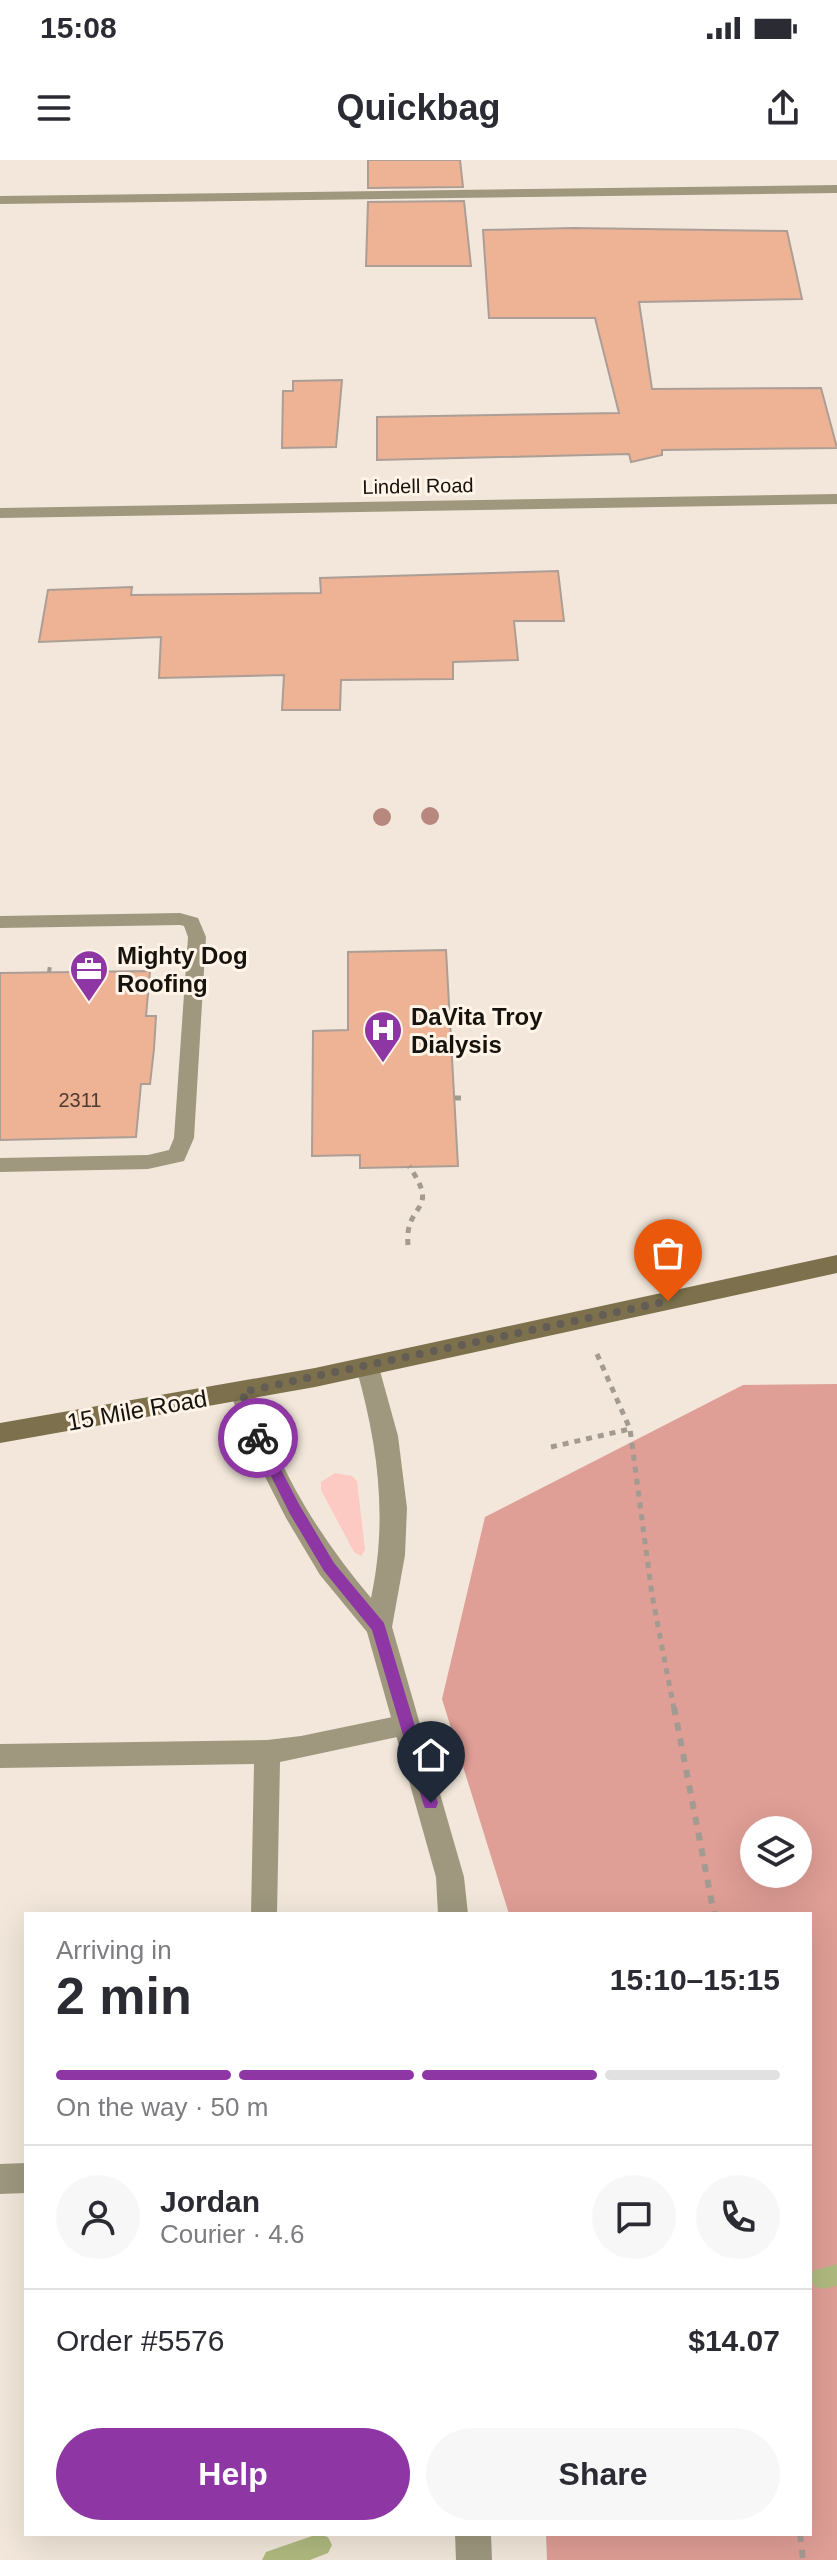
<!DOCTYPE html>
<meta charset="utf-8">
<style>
body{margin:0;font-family:Arial,sans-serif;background:#f7f7f7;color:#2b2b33;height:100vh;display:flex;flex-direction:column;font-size:30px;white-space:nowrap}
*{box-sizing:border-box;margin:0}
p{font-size:26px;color:#7c7c81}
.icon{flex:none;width:44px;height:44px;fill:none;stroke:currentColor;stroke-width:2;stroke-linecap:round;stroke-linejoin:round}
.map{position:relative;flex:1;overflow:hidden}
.panel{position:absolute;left:24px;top:1752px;width:788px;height:624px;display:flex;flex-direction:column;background:#fff;border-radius:0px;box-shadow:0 8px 32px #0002}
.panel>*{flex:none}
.fabs{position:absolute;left:740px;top:1656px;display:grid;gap:16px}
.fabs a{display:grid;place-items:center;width:72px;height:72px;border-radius:50%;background:#fff;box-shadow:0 8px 32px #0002;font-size:40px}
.pin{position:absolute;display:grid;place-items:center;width:68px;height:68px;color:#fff;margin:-82px -34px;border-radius:50% 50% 50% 0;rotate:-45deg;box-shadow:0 0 8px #0007}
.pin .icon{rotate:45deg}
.courier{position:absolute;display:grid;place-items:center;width:80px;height:80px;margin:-40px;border:6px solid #8e37a4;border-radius:50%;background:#fff;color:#222;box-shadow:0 2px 10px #0007}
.headline em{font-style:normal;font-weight:700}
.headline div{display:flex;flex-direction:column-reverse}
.headline{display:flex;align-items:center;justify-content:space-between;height:136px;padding:0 32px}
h1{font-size:52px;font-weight:700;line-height:60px}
.bar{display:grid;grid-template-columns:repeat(4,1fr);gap:12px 8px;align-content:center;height:96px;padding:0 32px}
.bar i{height:10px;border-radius:6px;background:#e1e1e2}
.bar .current{background:#8e37a4}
.bar p{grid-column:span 4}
.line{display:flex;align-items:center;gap:20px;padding:0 32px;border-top:2px solid #e1e1e2}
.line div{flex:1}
.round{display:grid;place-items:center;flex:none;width:84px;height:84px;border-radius:42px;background:#f7f7f7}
.cta{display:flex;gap:16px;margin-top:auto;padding:16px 32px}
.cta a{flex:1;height:92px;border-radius:48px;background:#8e37a4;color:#fff;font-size:32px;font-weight:700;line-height:92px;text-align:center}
.cta a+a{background:#f7f7f7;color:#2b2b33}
.status{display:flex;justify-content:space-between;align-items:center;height:56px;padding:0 40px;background:#fff;direction:ltr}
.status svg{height:22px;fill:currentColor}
header{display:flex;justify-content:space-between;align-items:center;height:104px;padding:0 32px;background:#fff;font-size:36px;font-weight:700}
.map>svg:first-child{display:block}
.green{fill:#fdc9c3}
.forest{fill:#df9e96;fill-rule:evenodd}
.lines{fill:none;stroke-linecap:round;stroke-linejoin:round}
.stream{fill:#b0ba7f;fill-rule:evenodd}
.building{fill:#edb394;stroke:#ac9e96;stroke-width:2}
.path-far2{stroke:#a39b91;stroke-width:4;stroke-dasharray:5 5;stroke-linecap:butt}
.path-far1{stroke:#a39b91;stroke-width:5;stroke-dasharray:6 6;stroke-linecap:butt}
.path{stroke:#a39b91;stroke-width:6;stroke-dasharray:8 8;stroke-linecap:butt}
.lane{fill:#9f987f;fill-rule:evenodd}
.street{fill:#9f987f;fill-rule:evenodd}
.secondary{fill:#7c714c;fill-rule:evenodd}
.tree{fill:#b8887f}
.route{fill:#8e37a4}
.done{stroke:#635d55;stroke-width:8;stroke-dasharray:0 14.4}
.labels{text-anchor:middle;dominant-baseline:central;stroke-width:6;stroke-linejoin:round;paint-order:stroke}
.far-street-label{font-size:20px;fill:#16130e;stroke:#fff4e7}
.number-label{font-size:20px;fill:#4c3b30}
.poi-label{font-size:24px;font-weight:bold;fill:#16130e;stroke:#fff4e7;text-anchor:start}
.street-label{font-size:24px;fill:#16130e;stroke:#fff4e7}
</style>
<div class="status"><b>15:08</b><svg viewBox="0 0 49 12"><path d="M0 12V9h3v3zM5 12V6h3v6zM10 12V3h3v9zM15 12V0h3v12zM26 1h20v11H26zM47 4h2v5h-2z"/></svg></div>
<header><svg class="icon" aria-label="menu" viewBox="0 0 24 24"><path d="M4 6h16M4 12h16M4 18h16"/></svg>Quickbag<svg class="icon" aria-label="share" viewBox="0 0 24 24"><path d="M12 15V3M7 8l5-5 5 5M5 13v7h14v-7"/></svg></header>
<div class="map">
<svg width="837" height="2400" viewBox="0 0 837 2400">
<rect width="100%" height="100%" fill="#f2e7da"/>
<polygon class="green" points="335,1313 352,1316 357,1321 365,1390 361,1396 354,1392 321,1330 321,1322"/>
<path class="forest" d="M837,1224v1176h-290l-1,-26h264v-620h-301l-67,-215 43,-182 258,-132zM754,1670h44v44h-44z"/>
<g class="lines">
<g class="stream">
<polygon points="837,2104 837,2126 822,2129 814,2126 811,2118 814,2110"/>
<polygon points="318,2374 328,2377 332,2385 328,2393 310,2400 262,2400 266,2392"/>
</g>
</g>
<g class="building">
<polygon points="368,0 460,0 463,27 368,28"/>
<polygon points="464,41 471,106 366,106 368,42"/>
<polygon points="574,68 787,71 802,139 639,142 652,229 821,228 837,288 662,290 662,295 631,302 629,294 377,300 377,257 619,253 595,158 489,158 483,70"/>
<polygon points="342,220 336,287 282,288 283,231 293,231 293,221"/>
<polygon points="558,411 564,461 514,461 518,500 453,502 453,519 341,520 340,550 282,550 284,515 159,518 161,477 39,482 48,430 132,427 131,435 321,433 320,418"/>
<polygon points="446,790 458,1006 360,1008 360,995 312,996 313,871 348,870 348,792"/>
<polygon points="150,811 146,856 156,856 154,889 150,924 141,924 136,977 0,980 0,813"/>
</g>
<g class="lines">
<polyline class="path-far2" points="49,812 50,806"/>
<g class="path-far1">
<polyline points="455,938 461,938"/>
<path d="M408,1085c-4,-44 34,-31 1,-79"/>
<polyline points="597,1194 630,1269 652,1435 674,1549"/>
<polyline points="551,1287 630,1269"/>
</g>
<g class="path">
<polyline points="674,1547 714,1754"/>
<polyline points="800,2374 803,2400"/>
</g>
<g class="lane">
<polygon points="180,753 198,758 206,777 194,978 184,1001 148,1009 0,1012 0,998 148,995 169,990 174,978 188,777 184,766 180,765 0,768 0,756"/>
<polygon points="407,1554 416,1557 420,1565 416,1573 280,1602 277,1754 251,1754 254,1604 0,1608 0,1584 267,1580 301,1576"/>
<polygon points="26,2003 26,2033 0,2034 0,2004"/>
</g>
<g class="street">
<polygon points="837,25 837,33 0,44 0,36"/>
<polygon points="837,334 837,344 0,358 0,348"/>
<path d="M368,1197l9,3 21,76 9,72 -2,47 -13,72 72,250 4,37h-30l-2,-37 -69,-245 -47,-57 -34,-57 -34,-67 -22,-59 3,-7 9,-3 9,3c10,20 15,43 24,63 24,55 58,105 96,150 17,-80 7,-153 -15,-231l3,-7z"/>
<polygon points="455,2374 491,2374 492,2400 456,2400"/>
</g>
<polygon class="secondary" points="837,1095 837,1113 315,1227 0,1283 0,1263 315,1208"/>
</g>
<g class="tree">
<circle cx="430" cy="656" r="9"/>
<circle cx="382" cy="657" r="9"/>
</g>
<polygon class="route" points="258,1273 263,1275 300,1346 334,1403 384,1463 438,1643 436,1648 425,1648 423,1643 372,1470 324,1411 290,1354 252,1278"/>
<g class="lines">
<polyline class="done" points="258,1278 242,1232 668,1141"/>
</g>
<defs>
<g id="office-pin" transform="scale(2)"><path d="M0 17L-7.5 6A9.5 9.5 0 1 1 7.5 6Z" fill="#8e37a4" stroke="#fff4e7"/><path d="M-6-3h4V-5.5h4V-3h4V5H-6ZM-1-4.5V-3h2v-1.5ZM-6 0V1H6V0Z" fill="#fff"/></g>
<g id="hospital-pin" transform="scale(2)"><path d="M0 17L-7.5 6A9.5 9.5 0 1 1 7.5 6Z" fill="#8e37a4" stroke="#fff4e7"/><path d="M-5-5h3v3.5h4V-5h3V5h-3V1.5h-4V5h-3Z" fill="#fff"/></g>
</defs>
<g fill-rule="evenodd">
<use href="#office-pin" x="89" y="809"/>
<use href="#hospital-pin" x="383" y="870"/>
</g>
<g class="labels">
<g class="far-street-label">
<text transform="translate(418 326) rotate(-1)">Lindell Road</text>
</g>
<g class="number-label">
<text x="80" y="940">2311</text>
</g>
<g class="poi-label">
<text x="117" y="795">Mighty Dog<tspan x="117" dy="28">Roofing</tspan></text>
<text x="411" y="856">DaVita Troy<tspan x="411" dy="28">Dialysis</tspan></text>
</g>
<g class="street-label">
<text transform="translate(137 1250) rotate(-10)">15 Mile Road</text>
</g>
</g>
</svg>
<div class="fabs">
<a><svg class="icon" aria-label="layers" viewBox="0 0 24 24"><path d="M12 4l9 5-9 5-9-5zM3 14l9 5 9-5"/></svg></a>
</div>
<div class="pin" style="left:668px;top:1141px;background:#ea580c"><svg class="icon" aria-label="bag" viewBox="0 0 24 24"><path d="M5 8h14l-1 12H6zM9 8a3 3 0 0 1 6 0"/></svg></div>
<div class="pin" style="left:431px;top:1643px;background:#1f2937"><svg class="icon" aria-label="home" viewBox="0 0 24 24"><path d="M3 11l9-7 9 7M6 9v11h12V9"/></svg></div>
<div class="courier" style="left:258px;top:1278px"><svg class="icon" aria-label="bike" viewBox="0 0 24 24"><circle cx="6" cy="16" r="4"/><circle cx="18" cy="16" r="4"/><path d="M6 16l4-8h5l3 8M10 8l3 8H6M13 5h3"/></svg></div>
<section class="panel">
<div class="headline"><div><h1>2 min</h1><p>Arriving in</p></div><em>15:10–15:15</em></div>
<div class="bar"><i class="current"></i><i class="current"></i><i class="current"></i><i></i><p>On the way · 50 m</p></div>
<div class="line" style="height:144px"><a class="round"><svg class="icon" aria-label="person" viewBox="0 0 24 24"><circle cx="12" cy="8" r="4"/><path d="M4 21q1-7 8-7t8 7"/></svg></a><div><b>Jordan</b><p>Courier · 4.6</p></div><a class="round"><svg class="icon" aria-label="chat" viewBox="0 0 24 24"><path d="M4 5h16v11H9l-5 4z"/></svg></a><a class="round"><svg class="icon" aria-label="phone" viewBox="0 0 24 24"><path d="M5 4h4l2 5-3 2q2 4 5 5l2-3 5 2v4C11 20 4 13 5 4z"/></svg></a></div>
<div class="line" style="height:104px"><div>Order #5576</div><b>$14.07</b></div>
<div class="cta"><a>Help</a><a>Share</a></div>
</section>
</div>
